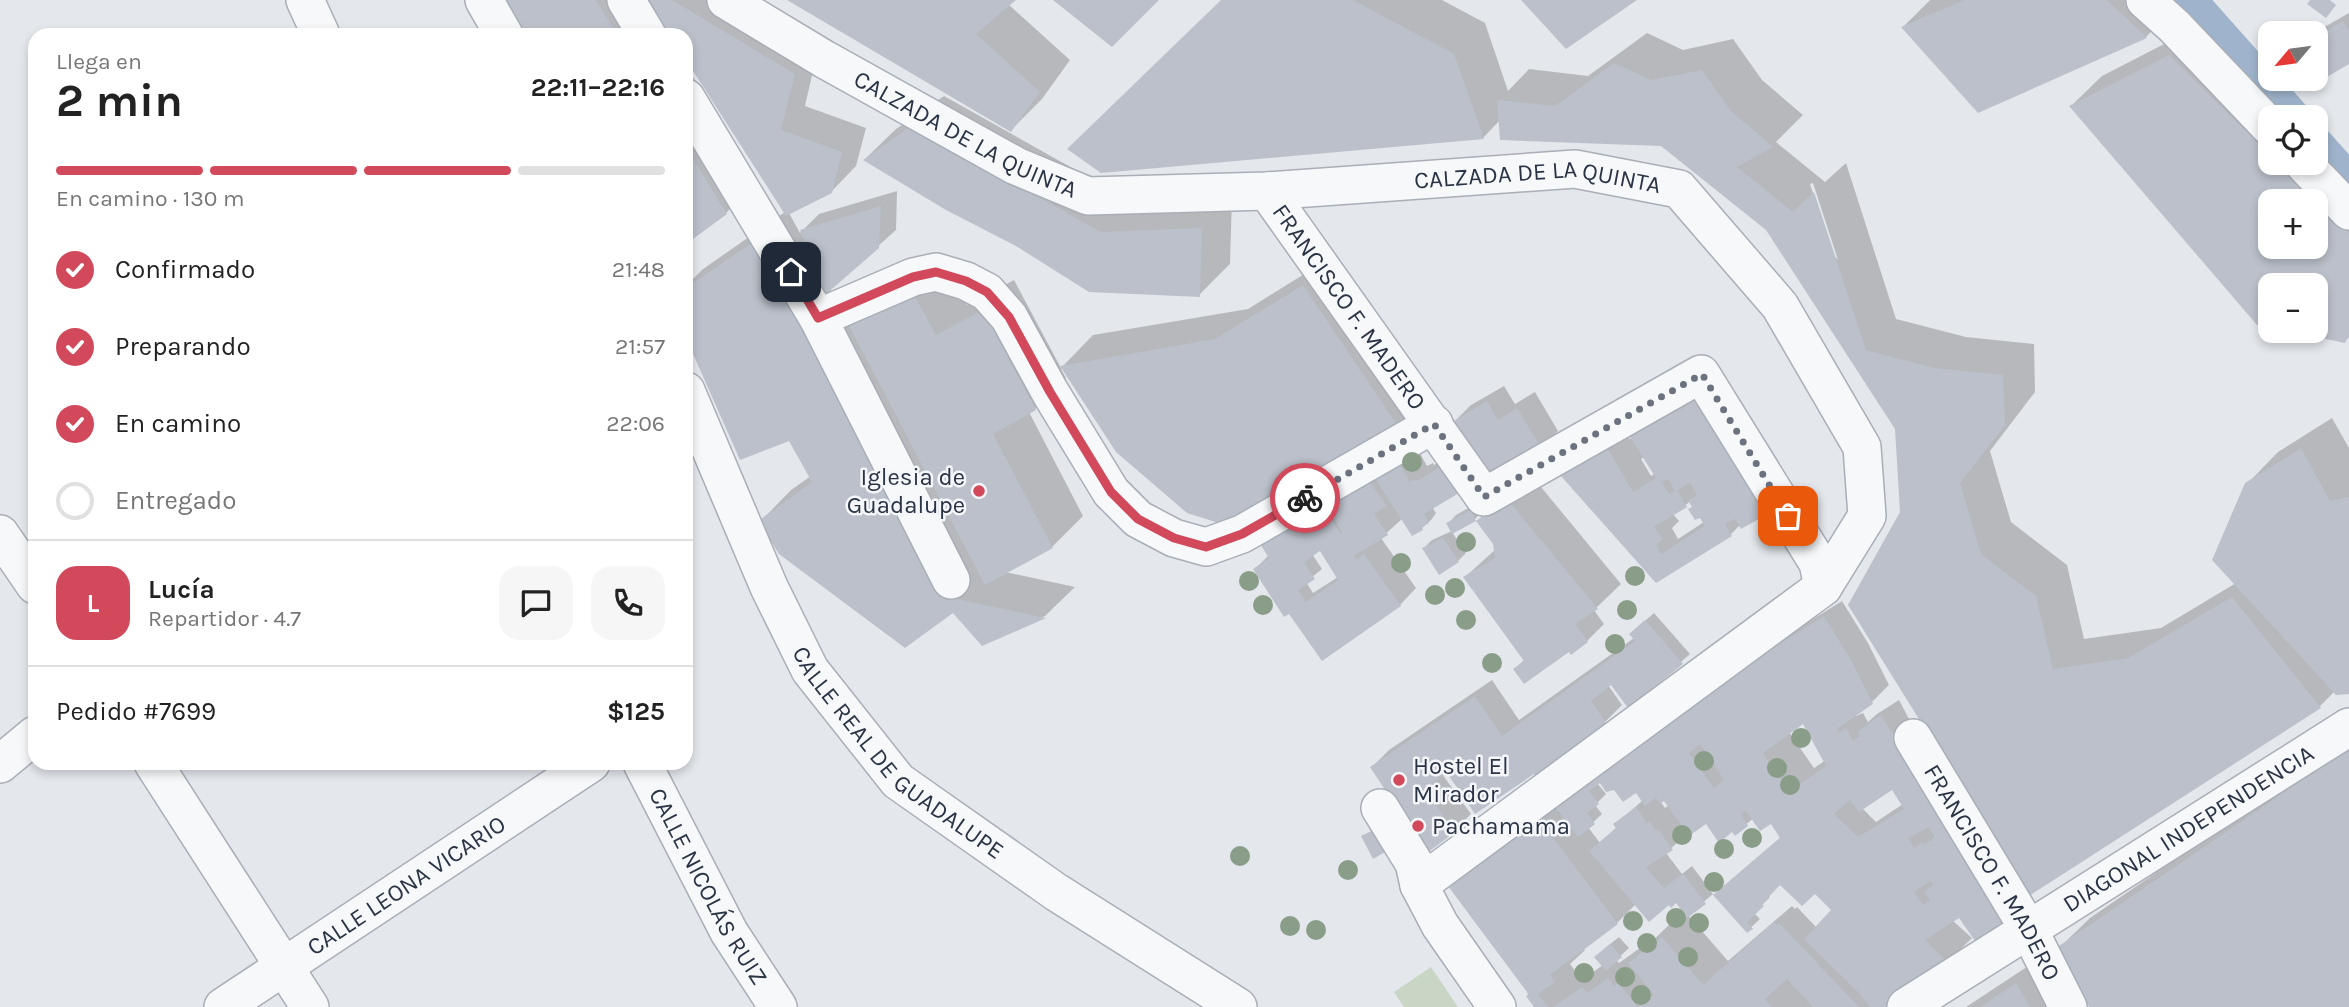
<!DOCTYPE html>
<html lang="es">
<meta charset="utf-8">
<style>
body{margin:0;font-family:Karla,sans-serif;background:#f6f6f6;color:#222;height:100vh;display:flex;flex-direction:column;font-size:26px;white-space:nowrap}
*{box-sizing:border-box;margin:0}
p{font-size:23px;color:#767676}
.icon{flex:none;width:38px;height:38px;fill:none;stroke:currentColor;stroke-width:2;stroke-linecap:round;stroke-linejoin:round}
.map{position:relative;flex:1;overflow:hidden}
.drawer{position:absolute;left:28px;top:28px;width:665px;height:742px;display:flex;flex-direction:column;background:#fff;border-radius:21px;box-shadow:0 4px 10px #0003}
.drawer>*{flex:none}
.needle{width:46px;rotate:241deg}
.tools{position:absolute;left:2258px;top:21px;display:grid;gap:14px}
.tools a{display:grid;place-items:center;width:70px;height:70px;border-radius:14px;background:#fff;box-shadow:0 4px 10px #0003;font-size:35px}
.pin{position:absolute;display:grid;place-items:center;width:60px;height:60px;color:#fff;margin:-30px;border-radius:14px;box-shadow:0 4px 10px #0006}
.courier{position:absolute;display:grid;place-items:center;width:70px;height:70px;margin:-35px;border:5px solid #d1495b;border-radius:50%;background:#fff;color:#222;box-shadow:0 2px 9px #0007}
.overview em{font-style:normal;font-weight:700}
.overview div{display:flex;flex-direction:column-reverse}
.overview{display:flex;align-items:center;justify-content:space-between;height:119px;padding:0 28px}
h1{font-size:46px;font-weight:700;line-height:52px}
.bar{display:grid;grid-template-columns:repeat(4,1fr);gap:10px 7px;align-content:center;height:84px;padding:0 28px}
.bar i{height:9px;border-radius:5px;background:#e0e0e0}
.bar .current{background:#d1495b}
.bar p{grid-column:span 4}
.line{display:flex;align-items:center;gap:18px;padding:0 28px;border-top:2px solid #e0e0e0}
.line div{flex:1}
.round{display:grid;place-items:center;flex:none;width:74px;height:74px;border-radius:21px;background:#f6f6f6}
ol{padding:0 28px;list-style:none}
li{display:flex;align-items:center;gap:21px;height:77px}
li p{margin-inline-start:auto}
li .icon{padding:7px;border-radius:50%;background:#d1495b;color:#fff;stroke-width:4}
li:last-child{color:#767676}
li i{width:38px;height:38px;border:4px solid #e0e0e0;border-radius:50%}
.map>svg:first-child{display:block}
.green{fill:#c9d6c5}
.shadow{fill:#0003;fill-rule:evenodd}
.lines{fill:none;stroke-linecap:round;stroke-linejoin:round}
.canal{stroke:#9fb4cc;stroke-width:38}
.building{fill:#bbc0ca;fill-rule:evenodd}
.minor-casing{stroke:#a9aeb7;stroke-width:40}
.minor{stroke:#f7f8fa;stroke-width:37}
.tree{fill:#899d89}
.done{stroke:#6c737f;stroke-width:7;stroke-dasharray:0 12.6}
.route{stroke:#d1495b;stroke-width:9}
.poi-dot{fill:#d1495b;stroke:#f4f6f9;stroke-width:2.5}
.labels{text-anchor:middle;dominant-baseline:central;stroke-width:5;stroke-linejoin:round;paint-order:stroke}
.street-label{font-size:24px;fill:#2b3445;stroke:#f4f6f9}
.poi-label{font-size:24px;fill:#2b3445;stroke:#f4f6f9;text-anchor:start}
</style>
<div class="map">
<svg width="2349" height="1007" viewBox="0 0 2349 1007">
<rect width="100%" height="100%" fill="#e4e7ec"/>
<polygon class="green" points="1431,967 1458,1007 1404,1007 1394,992"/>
<g class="shadow">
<polygon points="507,0 646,0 667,35 528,35"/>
<polygon points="650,0 737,0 818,49 805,106 866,128 856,166 831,192 789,213 800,233 819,214 897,191 896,230 830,289 849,325 943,261 967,305 1014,280 1061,368 1093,335 1248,309 1335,255 1429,396 1398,427 1064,368 1061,369 1066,378 1035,409 1029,412 1083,516 1052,547 1005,572 1075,587 1045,616 982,644 953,611 760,522 791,490 811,476 789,439 686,333 686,286 703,269 785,212 686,57 686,35 672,35"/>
<polygon points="790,0 1013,0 1008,4 1070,60 1042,99 1011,130"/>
<path d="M1223,0h219l43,23 23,68 21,-22 59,7 59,-43 36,17 50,-11 29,41 41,35 -27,27 49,40 21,-19 50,156 70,18 68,7 1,48 -45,59 21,71 56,43 17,74 77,-11 75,-45 11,-99 31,-32 54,-34 17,30v244l-14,-1 -15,15 -290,187 -128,-380 -5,-85 -130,-200 -106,-84 -161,-24 -17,18zM1813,183l25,77 -5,-6 -23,-70z"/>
<polygon points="1930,0 2170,0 2176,6 2146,37 1978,111 1903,27"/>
<polygon points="2349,13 2349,62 2304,89 2298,79 2315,79 2314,33"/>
<path d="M2201,25l93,92h-24v46h45v-25l34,34v165l-4,4 -50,-10h20v-46h-45l-199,-179 31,-30zM2270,201h45v46h-45z"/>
<polygon points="686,66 757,181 726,213 686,242"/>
<polygon points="944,96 1133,202 1232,197 1230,264 1199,295 1017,245 865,159 896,129"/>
<path d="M1720,378l20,147 -9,9 -75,47 -92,-105 16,-17 46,-25 4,5 19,-19zM1646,456l10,17 -5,3 -10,-17zM1691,501l13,21 -26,17 -6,-11 7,-7 -6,-7z"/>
<polygon points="1504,386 1515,404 1535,392 1558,431 1541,448 1454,422 1471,405"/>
<path d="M1415,444l12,22 6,-3 1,2 26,-16 -28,58 4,6 -5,7 -9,8 -19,-10 -22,20 35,50 -16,17 -111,6 -34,-42 14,-14 5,-35zM1320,549l18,28 -25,16 -7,-11 16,-13 -10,-15z"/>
<polygon points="1532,476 1621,584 1594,610 1604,624 1587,641 1515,669 1525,659 1465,577 1496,549 1495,544 1478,521 1503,496"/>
<polygon points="1479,502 1483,511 1475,519 1452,532 1466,553 1458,561 1424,548 1432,540 1452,531 1448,524 1456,515"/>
<path d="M1842,601l26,42 21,42 -17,17 -17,12 1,2 7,-3 5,9 9,-8 22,-14 116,220 -48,-7 -15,7 20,18 -24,24 -65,45h-347l-6,-12 -83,-113 259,-188 80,115 -77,-117 80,-58zM1803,722l23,38 -12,8 -25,-36zM1600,781l14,7 22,2 7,10 -28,25 2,2 -17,16 -12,-16 14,-13 -7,-9 11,-11 -9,-11zM1893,787l10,17 -27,18 -14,-14zM1665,798l4,7 -4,3 -5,-7zM1754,818l18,3 9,16 -58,50 24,44 13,-12 -6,-6 16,-16 -2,-2 12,-12 35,9 19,17 -17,19 -20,-21 -2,2 -3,-3 -64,55 -40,-46 25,-21 -21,-28 -10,8 -16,-21 23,-21 17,-10 27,8 2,3zM1676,901l11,14 -14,11 -2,-3 -29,28 -2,-3 -21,15 -3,-3 13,-12 -10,-11 -15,12 -1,16 -21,15 -12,-16 15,-14 -2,-2 34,-25 19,-19z"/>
<polygon points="1654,613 1690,654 1665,676 1612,683 1608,685 1622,705 1605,722 1535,774 1447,771 1442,774 1471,814 1454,831 1372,767 1389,750 1492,680 1519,720 1634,638 1639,626"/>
<polygon points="2349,740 2349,1007 2091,1007 2058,949 2090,918"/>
<polygon points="2048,953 2078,1007 1966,1007"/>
</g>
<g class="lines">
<g class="canal">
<polyline points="2187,0 2291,117"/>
<polyline points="2315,145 2349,183"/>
</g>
</g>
<g class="building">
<polygon points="505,0 596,0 617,35 526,35"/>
<polygon points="648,0 672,0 795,74 781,130 842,152 832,193 786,216 686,60 686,35 670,35"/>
<polygon points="787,0 1016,0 976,34 1040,92 1011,132"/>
<polygon points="1053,0 1159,0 1112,47"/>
<polygon points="1221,0 1353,0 1454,54 1484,139 1101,173 1067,149"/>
<polygon points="1521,0 1637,0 1566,49"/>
<polygon points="1964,0 2107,0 2147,38 1978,113 1901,27"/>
<polygon points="2310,0 2330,0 2336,5 2326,18 2307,4"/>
<polygon points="2343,21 2349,31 2349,64 2303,91 2296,79 2315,79 2315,38"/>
<path d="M2169,55l101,100v8h8l71,70v102l-4,8 -53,-11 23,-1v-46h-45v42l-13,-2 -188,-219zM2270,201h45v46h-45z"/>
<polygon points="1614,63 1651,80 1702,70 1731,111 1773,147 1737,167 1793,212 1814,192 1866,350 1934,368 2003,375 2005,425 1960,483 1981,554 2036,596 2053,669 2128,658 2232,597 2321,708 2029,896 1848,605 1900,512 1895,429 1766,230 1661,146 1500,140 1497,100 1555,106"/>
<polygon points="911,126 1101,232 1202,228 1200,297 1089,292 1016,246 946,210 863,160"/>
<polygon points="686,147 727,214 686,244"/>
<polygon points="881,206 879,248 825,295 800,230"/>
<polygon points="756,240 946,597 1046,618 982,646 953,613 905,648 779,554 758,521 812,482 789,441 740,460 686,338 686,288"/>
<polygon points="1303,285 1399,428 1222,524 1187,513 1116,452 1060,366 1215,339"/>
<polygon points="912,291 936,335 983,310 1036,410 993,434 1053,548 985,585 848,324"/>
<path d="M1703,394l68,118 -30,17 -6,-10 -10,5 7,12 -76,47 -95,-107 47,-27 25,43 23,-14 -26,-41zM1668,479l7,12 -6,3 -7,-12zM1690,483l7,12 -9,5 4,7 -4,2 7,11 5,-2 5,8 -44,28 -5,-9 7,-6 -9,-12 33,-20 -10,-17z"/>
<polygon points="1487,401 1498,420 1517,408 1542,449 1488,480 1452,422"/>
<polygon points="2301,448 2330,501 2349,497 2349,694 2336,695 2212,560 2245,483"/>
<polygon points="1397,460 1410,482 1415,479 1417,481 1443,465 1459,493 1424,514 1429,523 1422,527 1423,530 1412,536 1373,475"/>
<path d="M1368,479l19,27 -13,8 14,21 -34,21 3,3 7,-5 37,52 -79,55 -33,-47 -5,3 -31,-48 16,-11 -14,-22 65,-35 20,32 2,-1 -19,-31zM1320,551l18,29 -32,22 -8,-12 17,-11 -11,-17z"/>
<polygon points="1507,499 1598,609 1575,624 1588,642 1571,655 1569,652 1524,684 1513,669 1524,661 1463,577 1495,558 1493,544 1476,521"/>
<polygon points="1471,510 1476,521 1452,534 1446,523"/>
<polygon points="1443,538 1459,562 1439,575 1422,548"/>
<path d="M1824,616l27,44 22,44 -35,24 -1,5 9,-5 7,13 7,-5 -2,-5 23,-16 112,181 -5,2 20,31 -28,19 -21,-30 -34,22 24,23 -63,44h-16l-11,-14 -55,-54 27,-29 -16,-16 -13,12 -22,-21 -18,19 2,2 -17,16 6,7 -6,4 -34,-38 67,-57 -9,-14 -11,7 -14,-20 -5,3 7,12 -13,10 -3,-4 -13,11 -13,-19 -17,12 -25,-35 -4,3 -4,-6 -11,8 -9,-13 -13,9 -9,-12 -8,2 -6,-9 -11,8 10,13 -12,9 8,11 -17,13 -24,-32 155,-110 -1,-3 55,-39 -1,2zM1803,724l23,42 -37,26 -26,-39zM1700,744l24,36 -10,8 -25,-35zM1892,790l12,19 -46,28 -24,-23 16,-14 9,12zM1929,827l6,11 -11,6 -2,-2 -8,6 -6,-10zM1930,881l3,4 -9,7 6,8 -7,5 -9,-13z"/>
<polygon points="1645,620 1683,664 1628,708 1611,685 1591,701 1606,723 1535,776 1534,774 1475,814 1447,773 1424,789 1455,832 1427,853 1370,767 1475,696 1502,736 1635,641 1629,634"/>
<polygon points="2349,748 2349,1007 2089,1007 2056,948"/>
<polygon points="1636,807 1647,823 1650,821 1656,831 1658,829 1673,850 1646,867 1664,888 1683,873 1706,904 1687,918 1676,903 1671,908 1669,905 1649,922 1589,851 1616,828 1613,824"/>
<polygon points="1535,814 1618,924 1550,975 1555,982 1538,994 1548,1007 1534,1007 1526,996 1528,995 1527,992 1445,882"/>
<polygon points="1376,829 1387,851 1373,859 1361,836"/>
<polygon points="1774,922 1777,925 1779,923 1859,1007 1813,1007 1787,979 1765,999 1772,1007 1638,1007 1654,995 1628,963 1662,937 1703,985"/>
<polygon points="1610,944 1622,957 1606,971 1594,957"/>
<polygon points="1608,978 1614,986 1618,983 1638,1007 1553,1007 1582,987 1587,993"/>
<polygon points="2016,983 2030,1007 1980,1007"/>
</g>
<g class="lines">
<g class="minor-casing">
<g id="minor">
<polyline points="305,0 321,35"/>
<polyline points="484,0 504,35"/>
<polyline points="626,0 647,35"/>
<path id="s1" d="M726,0l98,59 192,107 72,30 179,-5 308,-22 104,20 101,117 82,141 5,69 -44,71 -404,298"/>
<polyline points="2145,0 2174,26 2270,127"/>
<polyline points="686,98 818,318 951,580"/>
<polyline points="2303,163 2349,211"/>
<path id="s2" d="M1267,191l217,306 217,-123 117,189 5,24"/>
<polyline points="818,318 913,277 936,272 966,281 987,292 1009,317 1050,392 1111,492 1138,519 1174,538 1206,547 1242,534 1434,424"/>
<path id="s3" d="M686,391l83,196 41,83 88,111 158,111 182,115"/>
<polyline points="0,534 35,585"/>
<path id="s4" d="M1913,738l116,192 39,77"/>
<polyline points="153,763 310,1007"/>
<path id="s5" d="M642,763l87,169 49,75"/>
<polyline points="0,764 35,735"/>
<polyline points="1380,808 1414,863 1419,885 1440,925 1497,1007"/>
<path id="s6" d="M223,1007l368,-244"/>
<path id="s7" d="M1906,1007l443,-280"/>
</g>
</g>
<use href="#minor" class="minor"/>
</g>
<g class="tree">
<circle cx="1412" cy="462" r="10"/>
<circle cx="1466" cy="542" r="10"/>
<circle cx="1401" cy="563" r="10"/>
<circle cx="1635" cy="576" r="10"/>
<circle cx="1249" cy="581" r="10"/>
<circle cx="1455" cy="588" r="10"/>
<circle cx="1435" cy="595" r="10"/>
<circle cx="1263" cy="605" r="10"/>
<circle cx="1627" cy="610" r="10"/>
<circle cx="1466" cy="620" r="10"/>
<circle cx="1615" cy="644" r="10"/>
<circle cx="1492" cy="663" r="10"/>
<circle cx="1801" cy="738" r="10"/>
<circle cx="1704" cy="761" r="10"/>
<circle cx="1777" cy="768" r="10"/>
<circle cx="1790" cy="785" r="10"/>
<circle cx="1682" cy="835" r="10"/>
<circle cx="1752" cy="838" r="10"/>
<circle cx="1724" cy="849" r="10"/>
<circle cx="1240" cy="856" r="10"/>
<circle cx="1348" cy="870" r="10"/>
<circle cx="1714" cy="882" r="10"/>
<circle cx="1676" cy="918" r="10"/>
<circle cx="1633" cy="921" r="10"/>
<circle cx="1699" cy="923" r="10"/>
<circle cx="1290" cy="926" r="10"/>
<circle cx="1316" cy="930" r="10"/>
<circle cx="1647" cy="943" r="10"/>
<circle cx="1688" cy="957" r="10"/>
<circle cx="1584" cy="973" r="10"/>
<circle cx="1625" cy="977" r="10"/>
<circle cx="1641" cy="995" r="10"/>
</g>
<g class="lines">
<polyline class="done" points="1305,498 1434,424 1484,497 1702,374 1788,516"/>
<polyline class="route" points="791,272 818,318 913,277 936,272 966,281 987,292 1009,317 1050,392 1111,492 1138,519 1174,538 1206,547 1242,534 1305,498"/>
</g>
<g class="poi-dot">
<circle cx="979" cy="491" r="7"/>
<circle cx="1399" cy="780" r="7"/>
<circle cx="1418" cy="826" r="7"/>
</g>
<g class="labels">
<g class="street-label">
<text stroke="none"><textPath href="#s1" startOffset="275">CALZADA DE LA QUINTA</textPath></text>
<text stroke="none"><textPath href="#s1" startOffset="863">CALZADA DE LA QUINTA</textPath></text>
<text stroke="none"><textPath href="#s2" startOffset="142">FRANCISCO F. MADERO</textPath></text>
<text stroke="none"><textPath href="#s3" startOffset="427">CALLE REAL DE GUADALUPE</textPath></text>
<text stroke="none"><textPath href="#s7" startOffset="334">DIAGONAL INDEPENDENCIA</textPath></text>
<text stroke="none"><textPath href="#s4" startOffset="156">FRANCISCO F. MADERO</textPath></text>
<text stroke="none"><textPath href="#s6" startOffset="220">CALLE LEONA VICARIO</textPath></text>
<text stroke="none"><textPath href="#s5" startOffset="140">CALLE NICOLÁS RUIZ</textPath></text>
</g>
<g class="poi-label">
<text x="965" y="477" text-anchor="end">Iglesia de<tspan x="965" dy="28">Guadalupe</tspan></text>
<text x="1413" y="766">Hostel El<tspan x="1413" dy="28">Mirador</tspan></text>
<text x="1432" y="826">Pachamama</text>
</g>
</g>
</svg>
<div class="tools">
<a><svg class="needle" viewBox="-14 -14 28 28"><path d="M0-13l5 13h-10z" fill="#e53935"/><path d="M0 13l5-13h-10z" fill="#767676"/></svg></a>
<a><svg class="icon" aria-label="locate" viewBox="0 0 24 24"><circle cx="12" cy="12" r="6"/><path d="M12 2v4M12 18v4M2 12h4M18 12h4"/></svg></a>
<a>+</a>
<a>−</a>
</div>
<div class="pin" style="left:1788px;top:516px;background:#ea580c"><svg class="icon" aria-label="bag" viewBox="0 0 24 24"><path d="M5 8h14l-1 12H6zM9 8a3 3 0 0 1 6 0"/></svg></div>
<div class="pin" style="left:791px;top:272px;background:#1f2937"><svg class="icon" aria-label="home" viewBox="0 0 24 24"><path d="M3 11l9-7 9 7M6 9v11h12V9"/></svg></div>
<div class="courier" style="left:1305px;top:498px"><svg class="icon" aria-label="bike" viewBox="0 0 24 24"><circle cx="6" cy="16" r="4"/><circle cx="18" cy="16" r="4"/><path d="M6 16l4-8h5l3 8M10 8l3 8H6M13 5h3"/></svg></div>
<section class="drawer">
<div class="overview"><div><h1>2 min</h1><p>Llega en</p></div><em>22:11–22:16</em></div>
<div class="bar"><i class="current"></i><i class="current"></i><i class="current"></i><i></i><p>En camino · 130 m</p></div>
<ol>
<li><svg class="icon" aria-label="check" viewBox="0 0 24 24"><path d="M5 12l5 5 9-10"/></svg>Confirmado<p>21:48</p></li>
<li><svg class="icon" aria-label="check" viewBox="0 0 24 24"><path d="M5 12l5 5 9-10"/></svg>Preparando<p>21:57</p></li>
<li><svg class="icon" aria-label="check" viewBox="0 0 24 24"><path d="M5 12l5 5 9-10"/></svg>En camino<p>22:06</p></li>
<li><i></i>Entregado</li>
</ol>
<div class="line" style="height:126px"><b class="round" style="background:#d1495b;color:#fff">L</b><div><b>Lucía</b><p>Repartidor · 4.7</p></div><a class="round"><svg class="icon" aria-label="chat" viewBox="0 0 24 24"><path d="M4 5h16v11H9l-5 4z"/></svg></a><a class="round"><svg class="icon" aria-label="phone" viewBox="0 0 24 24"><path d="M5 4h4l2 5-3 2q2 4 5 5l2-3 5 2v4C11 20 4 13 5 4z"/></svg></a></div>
<div class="line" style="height:91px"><div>Pedido #7699</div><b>$125</b></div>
</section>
</div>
